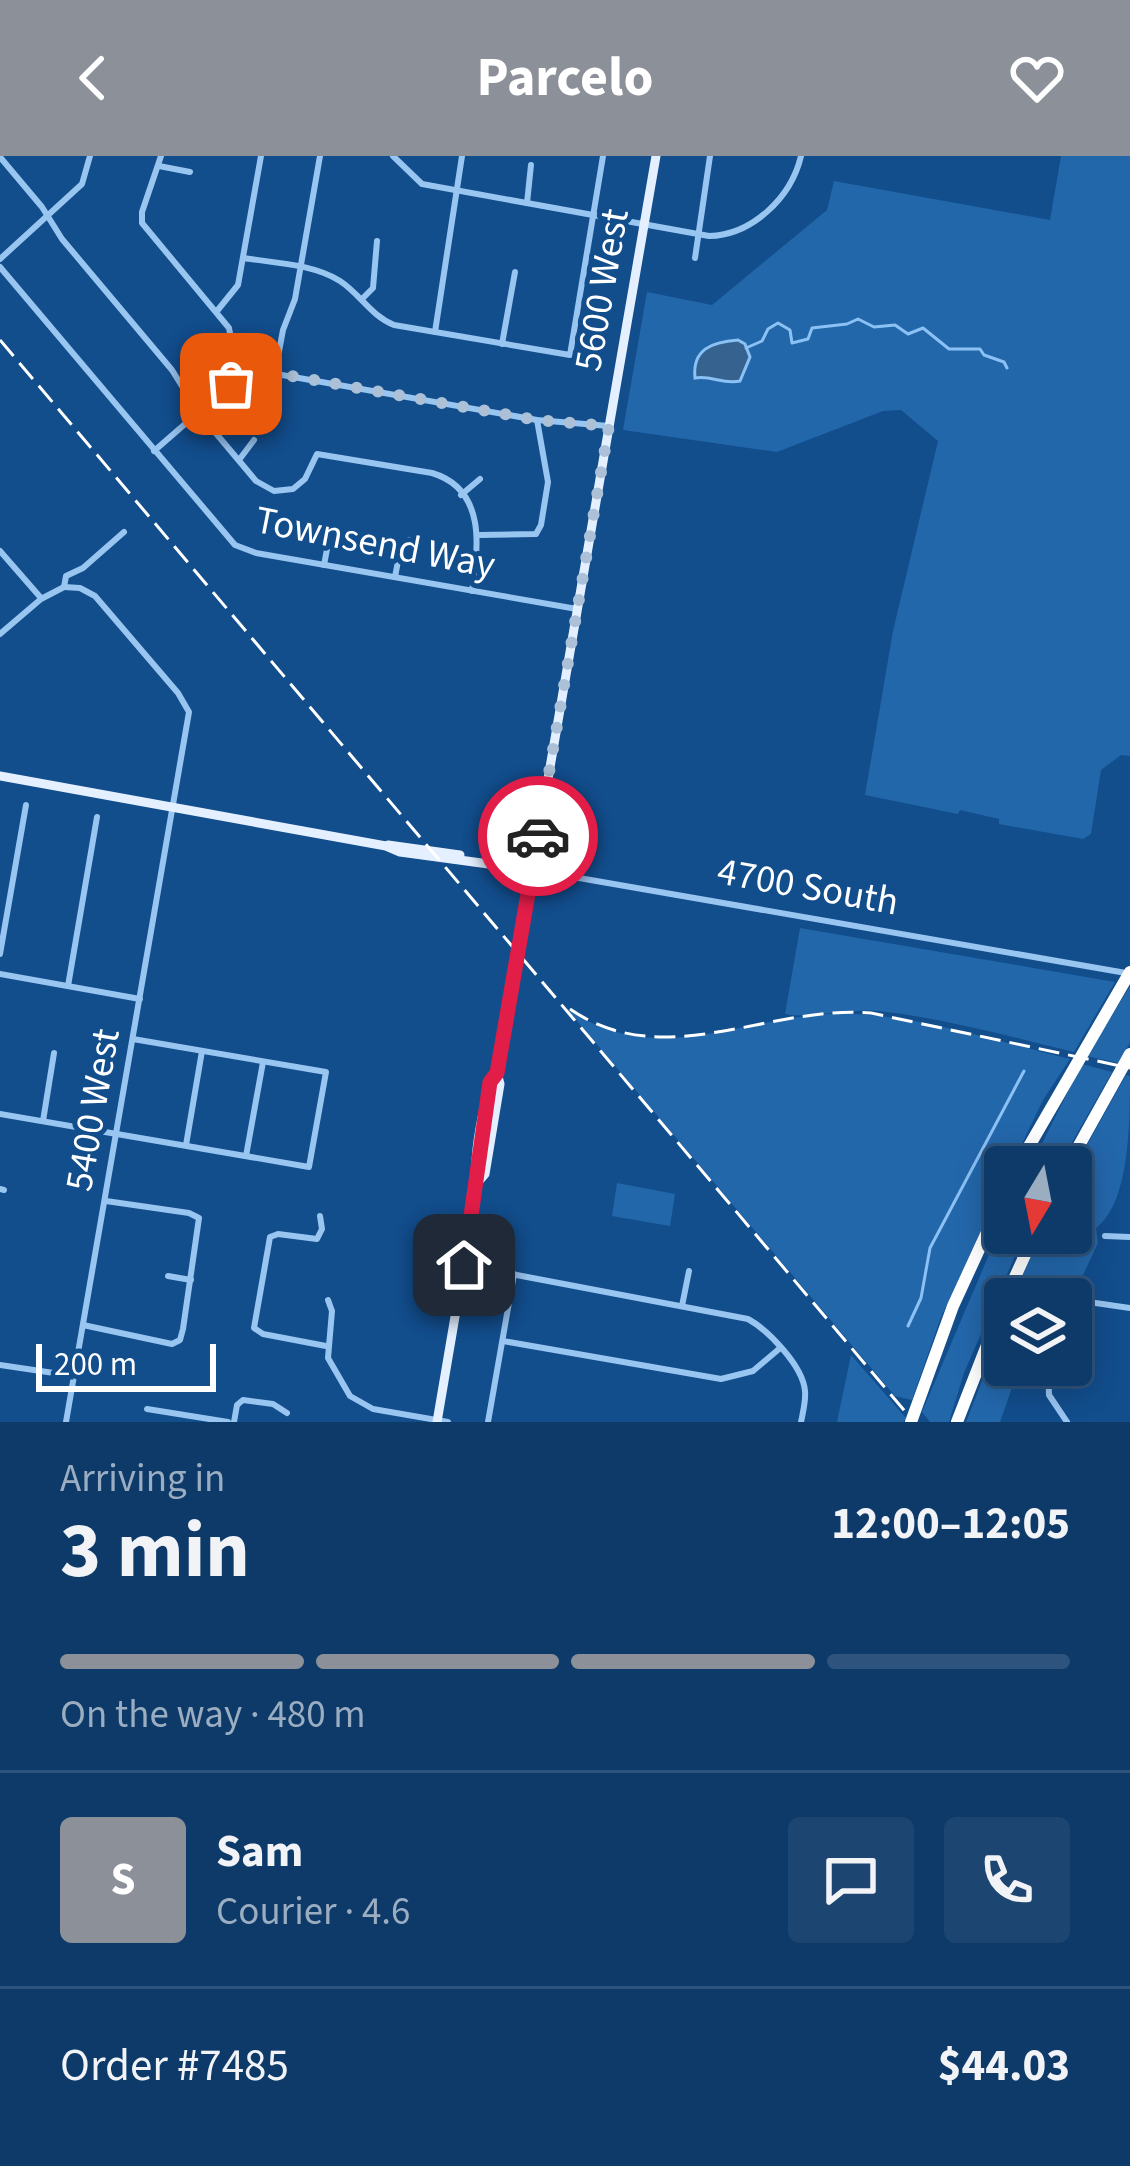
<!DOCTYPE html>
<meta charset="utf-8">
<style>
body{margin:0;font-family:"Source Sans 3",sans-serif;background:#1c4571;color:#f1f3f6;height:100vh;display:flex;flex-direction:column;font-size:45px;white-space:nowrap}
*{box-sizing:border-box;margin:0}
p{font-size:39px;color:#9badc0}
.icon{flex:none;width:66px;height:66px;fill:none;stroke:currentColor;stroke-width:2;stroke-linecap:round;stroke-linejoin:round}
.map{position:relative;height:1266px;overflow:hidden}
.side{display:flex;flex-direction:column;background:#0e3a69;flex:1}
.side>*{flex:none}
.needle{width:78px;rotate:190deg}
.tools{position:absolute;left:984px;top:990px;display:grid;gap:24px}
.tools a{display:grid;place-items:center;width:108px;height:108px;border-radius:12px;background:#0e3a69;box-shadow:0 6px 30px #0003,0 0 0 3px #2e547d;font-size:60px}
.scale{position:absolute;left:36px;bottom:30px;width:180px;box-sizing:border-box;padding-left:12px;border:6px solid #fff;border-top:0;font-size:33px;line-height:42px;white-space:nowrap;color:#fff;-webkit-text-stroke:9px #124d8c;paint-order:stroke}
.pin{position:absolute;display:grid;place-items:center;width:102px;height:102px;color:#fff;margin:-51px;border-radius:24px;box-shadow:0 6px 18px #0006}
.courier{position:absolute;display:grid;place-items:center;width:120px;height:120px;margin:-60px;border:9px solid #e11d48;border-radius:50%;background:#fff;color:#222;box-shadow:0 3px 15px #0007}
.headline em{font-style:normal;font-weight:700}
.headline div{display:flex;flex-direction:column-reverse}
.headline{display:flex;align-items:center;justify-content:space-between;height:204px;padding:0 60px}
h1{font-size:78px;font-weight:700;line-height:90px}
.bar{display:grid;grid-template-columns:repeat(4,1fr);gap:18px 12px;align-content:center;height:144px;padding:0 60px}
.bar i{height:15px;border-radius:9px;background:#2e547d}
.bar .on{background:#8c9099}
.bar p{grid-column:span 4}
.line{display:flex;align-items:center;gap:30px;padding:0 60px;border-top:3px solid #2e547d}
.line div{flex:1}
.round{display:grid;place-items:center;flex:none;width:126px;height:126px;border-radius:12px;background:#1c4571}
header{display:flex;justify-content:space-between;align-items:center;height:156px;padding:0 60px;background:#8c9099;color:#fff;font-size:54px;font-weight:700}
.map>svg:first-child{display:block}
.green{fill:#2367ab}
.water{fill:#366290;stroke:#8bc1f5;stroke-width:3}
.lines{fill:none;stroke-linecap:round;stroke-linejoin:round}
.stream{stroke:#8bc1f5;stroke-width:3}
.minor{stroke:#99c5f1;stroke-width:6}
.major{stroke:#e4f0ff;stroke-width:9}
.highway{stroke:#fff;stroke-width:12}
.rail{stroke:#fff;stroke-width:3;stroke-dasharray:21 9;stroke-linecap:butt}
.done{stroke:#acc1d7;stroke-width:12;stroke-dasharray:0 21.6}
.route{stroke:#e11d48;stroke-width:15}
.labels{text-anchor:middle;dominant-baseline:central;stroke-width:10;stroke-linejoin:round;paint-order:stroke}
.street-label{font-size:39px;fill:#fff;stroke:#124d8c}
</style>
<header><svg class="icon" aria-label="back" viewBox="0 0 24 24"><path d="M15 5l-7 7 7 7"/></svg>Parcelo<svg class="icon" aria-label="heart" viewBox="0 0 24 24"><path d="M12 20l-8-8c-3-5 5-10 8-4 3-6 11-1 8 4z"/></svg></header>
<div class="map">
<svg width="1130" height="1266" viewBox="0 0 1130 1266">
<rect width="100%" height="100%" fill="#124d8c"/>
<g class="green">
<polygon points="1061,0 1130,0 1130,600 1121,599 1101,614 1091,678 1083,683 999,668 999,663 960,654 958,658 865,639 893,475 938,285 901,254 883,255 777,296 623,274 647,136 712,149 827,54 834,25 1050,64"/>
<path d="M800,772l315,54 -41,70c-64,-15 -130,-34 -195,-41 -27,-3 -77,8 -94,3z"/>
<polygon points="1130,830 1130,887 1118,907 1087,900"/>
<path d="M567,853c98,65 183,0 286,5 73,3 146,28 217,45l-27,41 -32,67h-6v12l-64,138 -29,83 -17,-4z"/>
<polygon points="1082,908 1112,916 1058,1011 1030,1011"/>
<path d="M1126,919l4,1c0,46 0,127 -34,152l2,15 -22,47 -9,1 -6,8h-49l30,-66h29v-59z"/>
<polygon points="617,1027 675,1038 670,1070 612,1060"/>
<polygon points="1005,1061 1005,1077 1025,1077 964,1217 949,1266 930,1266 922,1256"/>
<polygon points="1005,1166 1005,1209 1020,1209 1000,1266 966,1266"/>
<polygon points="851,1199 906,1262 904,1266 837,1266"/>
</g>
<path class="water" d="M738,184l7,4 5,13 -10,24c-17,4 -28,-6 -45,-3 -3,-29 17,-36 43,-38z"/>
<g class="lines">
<g class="stream">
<polyline points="746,192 762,185 768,173 778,167 790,174 792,187 808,183 812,172 847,168 858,163 874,171 895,169 908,178 923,172 949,193 980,193 984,199 1004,206 1007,212"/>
<polyline points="908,1170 921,1142 930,1092 1024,915"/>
</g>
<g class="minor">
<polyline points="161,0 142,56 142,67 229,172 233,193 245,220"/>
<path d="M393,0l29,28 287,52c43,-1 82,-38 92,-80"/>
<path d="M0,1l42,50 20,32 110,131 26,42 58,69 18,10 19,-2 12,-10 12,-25 115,19c54,16 47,75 40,118"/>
<polyline points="159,10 190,16"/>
<polyline points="527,47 531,9"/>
<path d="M243,102c32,5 70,6 97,23 20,13 31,35 54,44l176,30 33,-199"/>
<polyline points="695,102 710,0"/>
<polyline points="0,103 82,28 90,0"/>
<polyline points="0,111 235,389 256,397 577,453"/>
<polyline points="362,143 373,132 377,85"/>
<polyline points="217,155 238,129 261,0"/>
<polyline points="435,176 462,0"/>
<polyline points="502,188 515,116"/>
<polyline points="275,217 283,174 295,143 320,0"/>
<polyline points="154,295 231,228 245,220 265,216 537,264 609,270"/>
<polyline points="239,304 254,284"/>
<polyline points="461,339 480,323"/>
<polyline points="480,379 536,378 541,369 548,326 537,264"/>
<polyline points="0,395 41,442"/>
<polyline points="324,409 328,388 337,376"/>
<polyline points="395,421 399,400 409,384"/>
<polyline points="64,431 80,432 95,440 178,537 189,556 66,1266"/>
<polyline points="64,431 66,420 83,412 124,376"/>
<polyline points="0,478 41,443 64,431"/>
<polyline points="533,714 1126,817"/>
<polyline points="0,798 26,649"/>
<polyline points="0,818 140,843"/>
<polyline points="68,830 97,661"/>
<polyline points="0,958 309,1011 326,916 133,883"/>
<polyline points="43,965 54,897"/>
<polyline points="186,989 202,895"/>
<polyline points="246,1000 263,906"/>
<polyline points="0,1033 4,1034"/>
<polyline points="320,1060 322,1073 317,1083 278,1078 270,1081 254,1172 263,1178 326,1190"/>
<polyline points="1105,1080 1130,1081"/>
<path d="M464,1109l284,54c20,11 55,47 57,72 1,10 -2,21 -4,31"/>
<polyline points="168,1120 191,1124"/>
<polyline points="1068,1143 1130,1152"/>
<polyline points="328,1144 332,1155 328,1202 350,1240 373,1253 448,1266"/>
<polyline points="682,1150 689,1115"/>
<polyline points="83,1169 172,1188 180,1184 183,1173 199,1062 189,1057 106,1045"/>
<polyline points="503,1185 721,1223 753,1215 779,1193"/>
<polyline points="0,1209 74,1220"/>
<polyline points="1048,1209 1049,1239 1067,1266"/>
<polyline points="147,1253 228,1266"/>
<polyline points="234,1266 237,1249 243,1244 273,1248 287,1257"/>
<polyline points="488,1266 514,1118"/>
</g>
<g class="major">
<polyline points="0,620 386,690 400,696 533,714"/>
<polyline points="388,689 460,699"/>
<path d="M478,1026c-7,-18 7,-94 19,-109l159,-917"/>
<polyline points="437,1266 478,1026 485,1018 500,928 497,917"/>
</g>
<g class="highway">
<polyline points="1017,1011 1130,816"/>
<polyline points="1067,1011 1130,898"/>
<polyline points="1005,1143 1035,1077"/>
<polyline points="911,1266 953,1150 1005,1037"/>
<polyline points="957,1266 1005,1143"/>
</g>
<g class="rail">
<polyline points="0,184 914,1266"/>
<path d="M570,853c94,65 200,-5 301,4l259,55"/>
</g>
</g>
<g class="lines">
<polyline class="done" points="231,228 253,217 275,217 537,264 609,270 538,680"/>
<polyline class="route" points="464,1109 490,926 497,917 538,680"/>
</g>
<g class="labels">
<g class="street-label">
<text transform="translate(602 134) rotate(-80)">5600 West</text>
<text transform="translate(375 387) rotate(11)">Townsend Way</text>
<text transform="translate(808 731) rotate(10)">4700 South</text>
<text transform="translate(93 954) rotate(-80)">5400 West</text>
</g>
</g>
</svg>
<div class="tools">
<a><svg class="needle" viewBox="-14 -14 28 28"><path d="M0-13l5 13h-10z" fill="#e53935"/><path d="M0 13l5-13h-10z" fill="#9badc0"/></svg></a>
<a><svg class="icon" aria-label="layers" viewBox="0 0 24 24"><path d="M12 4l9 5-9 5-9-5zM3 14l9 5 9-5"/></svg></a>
</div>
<div class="scale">200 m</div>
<div class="pin" style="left:231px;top:228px;background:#ea580c"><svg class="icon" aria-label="bag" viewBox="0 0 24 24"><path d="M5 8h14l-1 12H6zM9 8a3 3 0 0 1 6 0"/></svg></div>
<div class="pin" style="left:464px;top:1109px;background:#1f2937"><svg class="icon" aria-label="home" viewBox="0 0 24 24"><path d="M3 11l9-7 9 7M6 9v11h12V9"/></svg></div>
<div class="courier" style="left:538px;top:680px"><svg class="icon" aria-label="car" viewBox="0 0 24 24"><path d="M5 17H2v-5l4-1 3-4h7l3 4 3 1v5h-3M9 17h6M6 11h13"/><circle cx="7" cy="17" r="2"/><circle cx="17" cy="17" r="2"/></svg></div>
</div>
<section class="side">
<div class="headline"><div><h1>3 min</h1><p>Arriving in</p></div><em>12:00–12:05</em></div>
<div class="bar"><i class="on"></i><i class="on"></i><i class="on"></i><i></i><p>On the way · 480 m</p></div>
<div class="line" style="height:216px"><b class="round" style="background:#8c9099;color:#fff">S</b><div><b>Sam</b><p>Courier · 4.6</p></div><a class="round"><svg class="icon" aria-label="chat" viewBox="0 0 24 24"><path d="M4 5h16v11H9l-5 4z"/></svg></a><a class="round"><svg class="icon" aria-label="phone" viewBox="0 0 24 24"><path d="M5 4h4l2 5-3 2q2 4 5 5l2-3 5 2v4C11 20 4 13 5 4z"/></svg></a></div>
<div class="line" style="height:156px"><div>Order #7485</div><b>$44.03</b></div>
</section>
